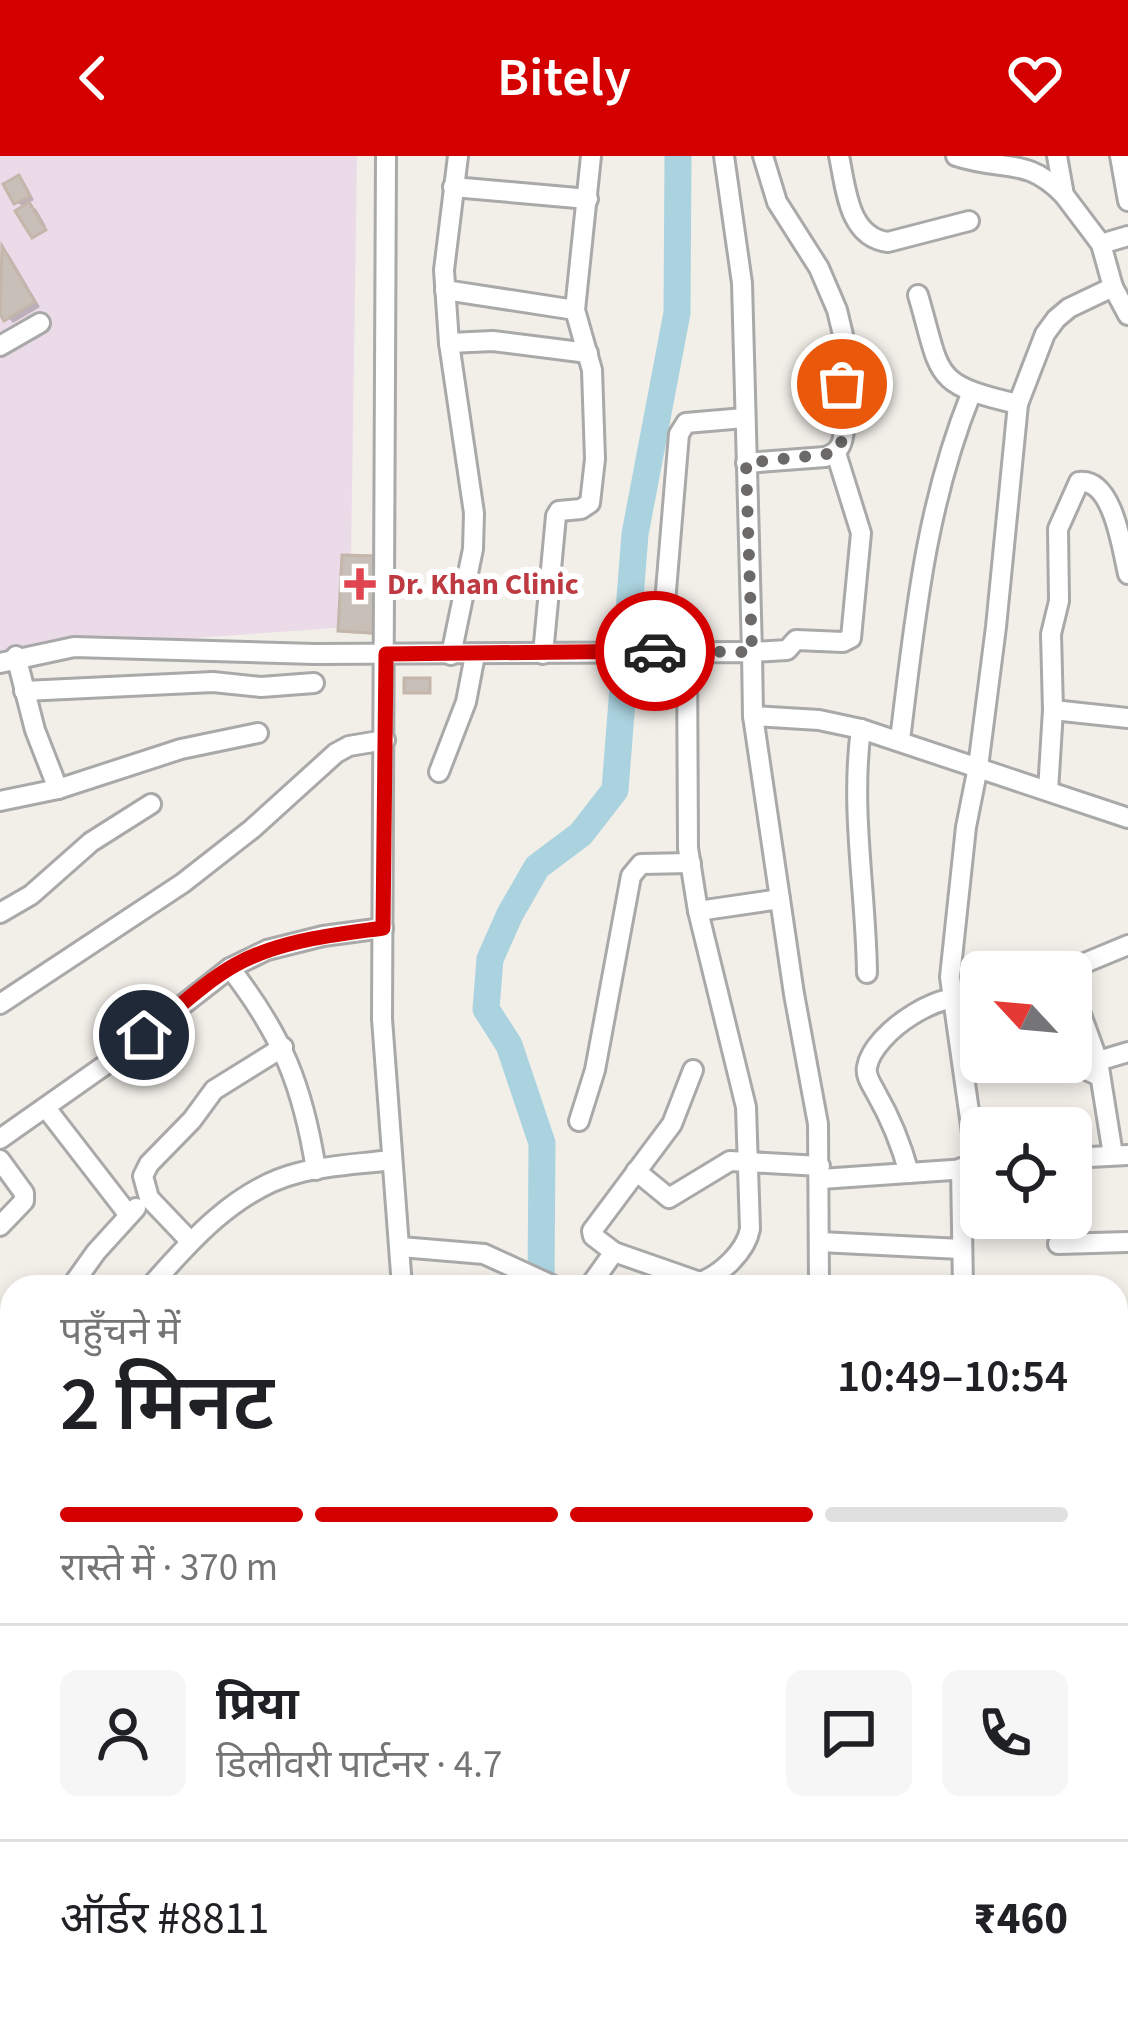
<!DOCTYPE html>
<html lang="hi">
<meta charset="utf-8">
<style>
body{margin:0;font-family:"Source Sans 3","Noto Sans Devanagari",sans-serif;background:#f6f6f6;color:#202124;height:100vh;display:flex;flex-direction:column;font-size:45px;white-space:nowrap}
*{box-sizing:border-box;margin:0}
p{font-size:39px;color:#757577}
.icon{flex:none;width:66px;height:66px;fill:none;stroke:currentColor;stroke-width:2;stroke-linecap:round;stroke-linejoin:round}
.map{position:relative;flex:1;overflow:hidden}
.side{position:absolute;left:0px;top:1119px;width:1128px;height:744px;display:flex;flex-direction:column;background:#fff;border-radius:36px 36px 0 0;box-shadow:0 6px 18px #0003}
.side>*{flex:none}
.needle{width:78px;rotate:296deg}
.buttons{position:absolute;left:960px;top:795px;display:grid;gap:24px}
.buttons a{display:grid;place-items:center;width:132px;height:132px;border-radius:18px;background:#fff;box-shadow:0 6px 18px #0003;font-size:60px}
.pin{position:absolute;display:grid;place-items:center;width:102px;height:102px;color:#fff;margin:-51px;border:6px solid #fff;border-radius:50%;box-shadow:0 3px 12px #0007}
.courier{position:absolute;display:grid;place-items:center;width:120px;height:120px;margin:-60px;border:9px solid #d40000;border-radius:50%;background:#fff;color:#222;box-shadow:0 3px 15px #0007}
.overview em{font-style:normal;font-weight:600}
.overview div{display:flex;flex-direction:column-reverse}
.overview{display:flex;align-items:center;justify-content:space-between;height:204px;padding:0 60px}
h1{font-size:78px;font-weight:600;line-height:90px}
.bar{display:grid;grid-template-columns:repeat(4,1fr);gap:18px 12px;align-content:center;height:144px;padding:0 60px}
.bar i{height:15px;border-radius:9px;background:#e0e0e0}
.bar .active{background:#d40000}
.bar p{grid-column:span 4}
.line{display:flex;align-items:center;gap:30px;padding:0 60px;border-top:3px solid #e0e0e0}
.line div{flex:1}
.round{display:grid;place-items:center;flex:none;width:126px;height:126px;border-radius:18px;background:#f6f6f6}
header{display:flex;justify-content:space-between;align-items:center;height:156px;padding:0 60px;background:#d40000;color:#fff;font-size:54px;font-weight:600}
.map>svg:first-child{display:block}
.industrial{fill:#ebdbe8}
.shadow{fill:#0003}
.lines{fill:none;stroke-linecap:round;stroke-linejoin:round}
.river{stroke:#aad3df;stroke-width:27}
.building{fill:#c7bfb8;stroke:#c4b6ab;stroke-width:3}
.minor-casing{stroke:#a9a9a9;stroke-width:24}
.minor{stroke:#fff;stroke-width:18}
.done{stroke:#6b6a68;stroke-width:12;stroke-dasharray:0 21.6}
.route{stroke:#d40000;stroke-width:15}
.health-dot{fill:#e0444e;stroke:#fff;stroke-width:4.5}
.labels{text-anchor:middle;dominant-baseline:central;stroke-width:12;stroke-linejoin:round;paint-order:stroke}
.health-label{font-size:30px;font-weight:bold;fill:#be3a42;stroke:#fff;text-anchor:start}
</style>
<header><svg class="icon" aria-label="back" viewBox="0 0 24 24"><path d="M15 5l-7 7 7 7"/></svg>Bitely<svg class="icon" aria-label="heart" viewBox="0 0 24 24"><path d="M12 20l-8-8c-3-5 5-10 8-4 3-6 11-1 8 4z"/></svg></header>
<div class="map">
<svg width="1128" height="1863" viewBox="0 0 1128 1863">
<rect width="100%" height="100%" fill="#f2efe9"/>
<polygon class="industrial" points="0,0 357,0 350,471 0,496"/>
<g class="shadow">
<polygon points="19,23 25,27 34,44 26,48 36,53 46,70 33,79 26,52 16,46"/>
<polygon points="2,93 8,97 40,151 13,167 0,153"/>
<polygon points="376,403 379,479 348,477 342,474"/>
</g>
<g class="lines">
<g class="river">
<polyline points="541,1131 542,987 509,889 486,853 490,803 510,758 537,711 581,678 615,634 635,378 677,157 678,0"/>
<polyline points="712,1863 714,1851"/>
</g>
</g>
<g class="building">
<polygon points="19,19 30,40 14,48 3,28"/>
<polygon points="29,46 46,74 32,82 15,55"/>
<polygon points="2,90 35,146 4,165 0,158"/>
<polygon points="342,399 377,400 373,477 338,475"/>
<rect x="404" y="522" width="26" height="15"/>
</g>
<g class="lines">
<g class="minor-casing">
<g id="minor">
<polyline points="386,0 382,863 402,1131"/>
<polyline points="724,0 742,127 752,496 787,494 796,484 843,486 851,482 861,377 836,297"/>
<path d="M839,0c7,32 9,81 49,86l81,-21"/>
<path d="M956,0c49,16 70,0 108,39"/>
<polyline points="1057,0 1064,39 1101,88 1128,80"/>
<polyline points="1120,0 1128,45"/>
<polyline points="453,31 588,43"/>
<polyline points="1101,88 1113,131 1128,159"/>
<polyline points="445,134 575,154"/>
<path d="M918,139c24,81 12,89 100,109"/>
<polyline points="449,187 493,185 588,197"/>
<polyline points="0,190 40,167"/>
<path d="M746,307l79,-6c15,-5 18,-13 19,-28l-1,-94 -6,-25 -18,-42 -42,-66 -14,-46"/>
<polyline points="661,495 679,278 686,267 744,262"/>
<path d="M687,495l1,197 10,63 48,196 4,122c-4,22 -29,46 -50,53l-86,-30 -21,-16 -1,-5 80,-107 21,-54"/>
<polyline points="543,498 556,360 559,355 581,353 590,347 595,303 592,214 575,154 591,0"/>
<polyline points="451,499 473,393 474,357 449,187 444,114 458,0"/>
<polyline points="16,500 35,574 58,633"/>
<polyline points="0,507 74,491 315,498 752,496 753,560 819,564 861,573 1128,662"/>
<polyline points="24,535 213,526 261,531 314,527"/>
<polyline points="1053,554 1128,562"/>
<polyline points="753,560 794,838 818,968 819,1131"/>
<path d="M861,573c-11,81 5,163 6,244"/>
<path d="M900,584c15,-121 25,-232 71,-346"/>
<polyline points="439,616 466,546 475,499"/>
<path d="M1048,635l5,-81 -2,-76 8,-33 -1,-72 21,-47c34,-4 43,66 49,92"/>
<polyline points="0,645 58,633 181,593 258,577"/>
<polyline points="698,755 780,743"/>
<polyline points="0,757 31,739 91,686 151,648"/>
<path d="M230,812c52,67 73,118 86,202"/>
<polyline points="1063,816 1128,789"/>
<polyline points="1071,831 1098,905 1113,999"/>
<polyline points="0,848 183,727 252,673 336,597 349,590 385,584"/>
<polyline points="1098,905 1128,896"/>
<polyline points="1069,906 1099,920"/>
<polyline points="46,952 128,1058"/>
<polyline points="579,965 595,914 631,720 641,708 691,707"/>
<polyline points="0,983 115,902 230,812 267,794 323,780 383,772"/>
<polyline points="1071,1002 1128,999"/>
<polyline points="0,1004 24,1037 24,1045 0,1070"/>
<polyline points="961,1012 963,1131"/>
<polyline points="977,1012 950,821 966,671 978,611 996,471 1018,248 1045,178 1056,163 1069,152 1113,131"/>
<polyline points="636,1015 669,1042 730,1005 820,1010"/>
<path d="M909,1017c-8,-29 -18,-54 -33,-80 -4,-8 -11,-17 -9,-26 6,-35 80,-84 114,-66"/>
<polyline points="821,1023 981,1012"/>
<polyline points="190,1085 149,1042 143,1020 149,1008 192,964 214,934 283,891"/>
<polyline points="820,1086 961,1093"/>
<polyline points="1058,1088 1128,1086"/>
<polyline points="401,1091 484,1098 556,1131"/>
<polyline points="71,1131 96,1096 136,1052"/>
<path d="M150,1131c39,-45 87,-99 148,-114 30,-8 62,-9 93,-13"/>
<polyline points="589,1131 614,1096"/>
<polyline points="1116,1236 1128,1235"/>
<polyline points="0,1259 12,1236"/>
<polyline points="0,1292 12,1300"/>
<polyline points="1116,1299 1128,1296"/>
<polyline points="1116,1398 1128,1395"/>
<polyline points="1116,1439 1128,1434"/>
<polyline points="1116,1515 1128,1512"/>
<polyline points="0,1575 12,1551"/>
<polyline points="1116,1576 1128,1573"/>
<polyline points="0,1666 12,1672"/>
<polyline points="1116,1712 1128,1713"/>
<polyline points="214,1851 236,1863"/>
<polyline points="338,1851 363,1863"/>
<polyline points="653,1851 665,1855"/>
<polyline points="856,1851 895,1863"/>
<polyline points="1025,1851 1052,1863"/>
<polyline points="1067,1851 1068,1863"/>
<polyline points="91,1863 98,1851"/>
<polyline points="175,1863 181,1851"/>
<polyline points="806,1863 810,1851"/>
<polyline points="931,1863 937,1851"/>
</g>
</g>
<use href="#minor" class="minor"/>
</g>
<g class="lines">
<path class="done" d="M655,495l97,1 -6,-189 90,-10c13,-19 7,-46 6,-69"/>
<path class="route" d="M144,879c30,-23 59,-52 91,-70 45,-25 98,-30 148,-37l3,-274 269,-3"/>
</g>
<path class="health-dot" d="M354 410h12v12h12v12h-12v12h-12v-12h-12v-12h12z"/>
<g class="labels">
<g class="health-label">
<text x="387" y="428">Dr. Khan Clinic</text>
</g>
</g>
</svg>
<div class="buttons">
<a><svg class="needle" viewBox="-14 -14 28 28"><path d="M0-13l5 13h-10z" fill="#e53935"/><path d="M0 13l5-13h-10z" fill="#757577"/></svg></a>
<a><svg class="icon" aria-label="locate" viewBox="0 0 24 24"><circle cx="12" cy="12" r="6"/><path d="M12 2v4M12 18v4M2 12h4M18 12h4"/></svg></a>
</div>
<div class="pin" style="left:842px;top:228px;background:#ea580c"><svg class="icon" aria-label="bag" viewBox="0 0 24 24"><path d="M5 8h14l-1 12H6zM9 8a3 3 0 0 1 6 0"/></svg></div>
<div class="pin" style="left:144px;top:879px;background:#1f2937"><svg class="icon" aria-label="home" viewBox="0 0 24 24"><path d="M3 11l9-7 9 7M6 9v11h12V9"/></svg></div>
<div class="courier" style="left:655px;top:495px"><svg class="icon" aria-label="car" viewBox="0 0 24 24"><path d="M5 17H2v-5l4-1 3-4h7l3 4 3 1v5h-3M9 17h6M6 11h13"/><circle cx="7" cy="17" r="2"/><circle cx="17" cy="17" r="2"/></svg></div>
<section class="side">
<div class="overview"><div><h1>2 मिनट</h1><p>पहुँचने में</p></div><em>10:49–10:54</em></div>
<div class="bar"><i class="active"></i><i class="active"></i><i class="active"></i><i></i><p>रास्ते में · 370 m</p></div>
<div class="line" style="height:216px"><a class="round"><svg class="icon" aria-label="person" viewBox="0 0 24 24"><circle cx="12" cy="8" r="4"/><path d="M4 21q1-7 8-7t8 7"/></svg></a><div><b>प्रिया</b><p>डिलीवरी पार्टनर · 4.7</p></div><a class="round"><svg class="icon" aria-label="chat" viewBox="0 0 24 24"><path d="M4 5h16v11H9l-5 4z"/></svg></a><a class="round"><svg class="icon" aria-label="phone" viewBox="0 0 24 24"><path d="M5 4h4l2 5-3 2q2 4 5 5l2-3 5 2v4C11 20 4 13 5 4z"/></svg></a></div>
<div class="line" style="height:156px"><div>ऑर्डर #8811</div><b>₹460</b></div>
</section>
</div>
